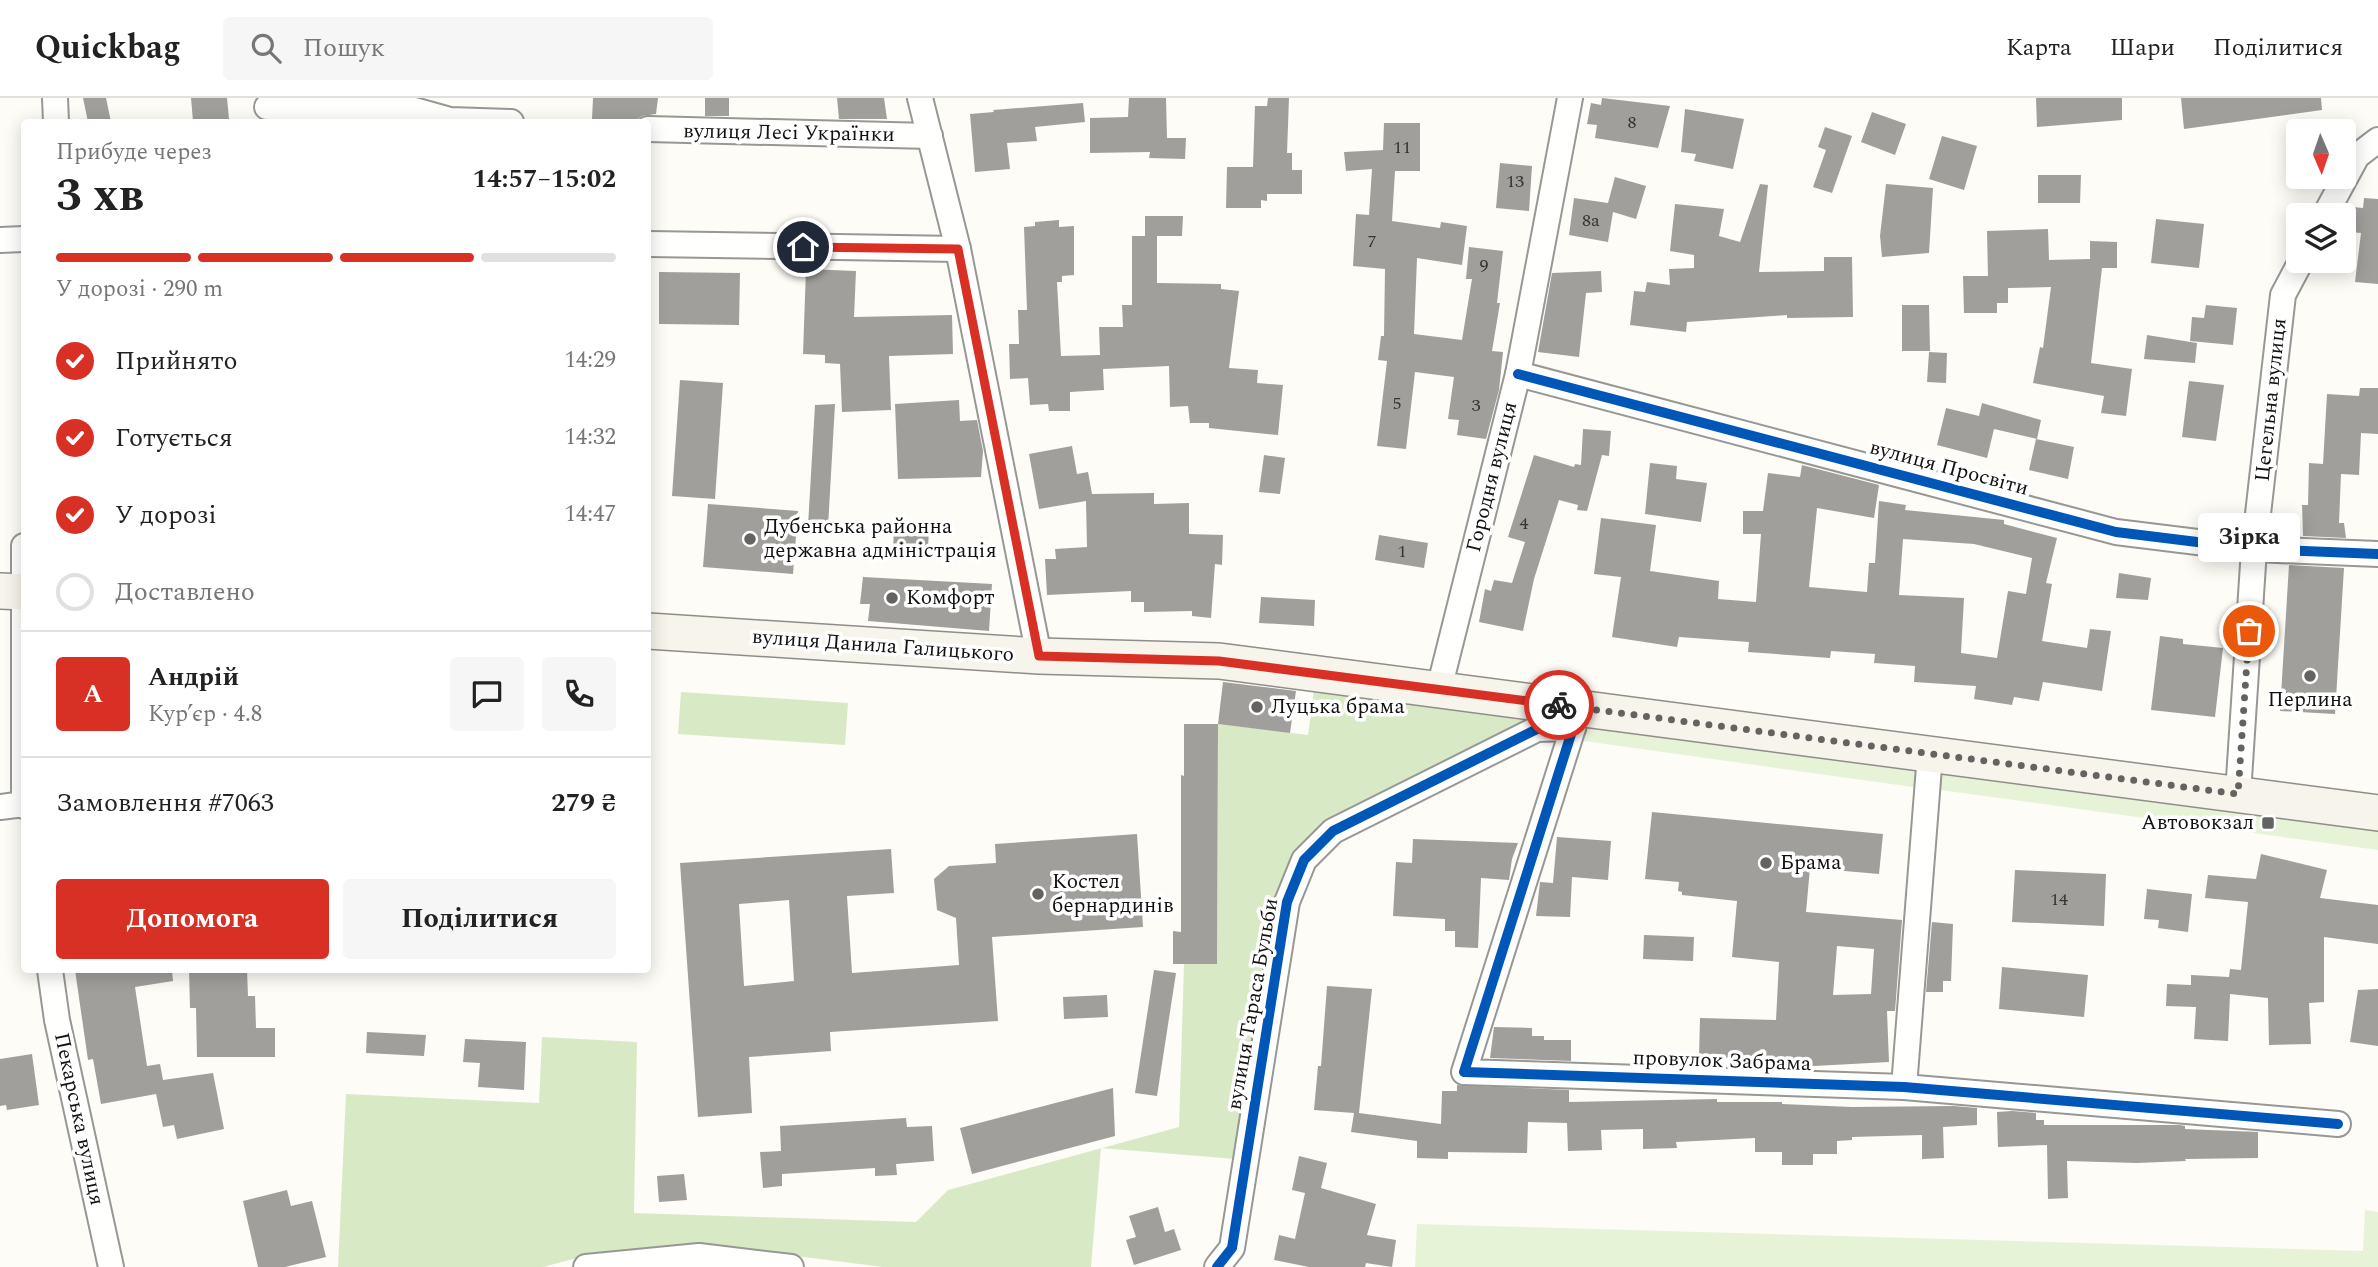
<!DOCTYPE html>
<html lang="uk">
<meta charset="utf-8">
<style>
body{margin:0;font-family:Spectral,serif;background:#f6f6f6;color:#222;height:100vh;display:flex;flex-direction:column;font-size:26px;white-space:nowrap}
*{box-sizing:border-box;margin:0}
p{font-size:23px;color:#767676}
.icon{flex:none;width:38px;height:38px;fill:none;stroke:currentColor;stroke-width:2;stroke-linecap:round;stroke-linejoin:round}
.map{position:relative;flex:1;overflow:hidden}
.details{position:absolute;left:21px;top:21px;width:630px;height:854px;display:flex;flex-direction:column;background:#fff;border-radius:7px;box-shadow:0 4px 18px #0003}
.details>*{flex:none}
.needle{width:46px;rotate:178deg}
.controls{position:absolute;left:2286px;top:21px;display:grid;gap:14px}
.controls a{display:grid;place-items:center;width:70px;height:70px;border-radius:7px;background:#fff;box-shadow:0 4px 18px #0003;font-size:35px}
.pin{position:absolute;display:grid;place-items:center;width:60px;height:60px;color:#fff;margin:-30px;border:4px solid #fff;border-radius:50%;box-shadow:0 2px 7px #0007}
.courier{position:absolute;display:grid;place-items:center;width:70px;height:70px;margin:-35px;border:5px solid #d93025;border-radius:50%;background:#fff;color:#222;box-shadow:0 2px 9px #0007}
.bubble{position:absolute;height:49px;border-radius:7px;background:#fff;box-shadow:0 4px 18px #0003;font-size:23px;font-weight:700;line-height:49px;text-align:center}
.overview em{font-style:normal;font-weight:700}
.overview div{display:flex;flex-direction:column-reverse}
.overview{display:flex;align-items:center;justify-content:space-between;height:119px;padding:0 35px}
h1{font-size:46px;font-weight:700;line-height:52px}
.bar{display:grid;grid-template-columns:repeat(4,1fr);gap:10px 7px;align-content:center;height:84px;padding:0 35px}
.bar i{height:9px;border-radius:5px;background:#e0e0e0}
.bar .selected{background:#d93025}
.bar p{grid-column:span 4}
.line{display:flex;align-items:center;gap:18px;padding:0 35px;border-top:2px solid #e0e0e0}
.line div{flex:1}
.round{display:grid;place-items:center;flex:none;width:74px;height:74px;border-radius:7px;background:#f6f6f6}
ol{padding:0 35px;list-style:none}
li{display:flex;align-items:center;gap:21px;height:77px}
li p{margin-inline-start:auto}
li .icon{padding:7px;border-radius:50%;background:#d93025;color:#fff;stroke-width:4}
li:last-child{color:#767676}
li i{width:38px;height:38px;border:4px solid #e0e0e0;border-radius:50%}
.button{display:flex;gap:14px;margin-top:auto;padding:14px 35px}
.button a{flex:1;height:80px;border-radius:7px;background:#d93025;color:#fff;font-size:28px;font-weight:700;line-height:80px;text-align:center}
.button a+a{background:#f6f6f6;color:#222}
header{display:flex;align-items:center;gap:42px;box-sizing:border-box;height:98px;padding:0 35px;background:#fff;border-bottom:2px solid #e0e0e0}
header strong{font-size:33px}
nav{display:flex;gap:38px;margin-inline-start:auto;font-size:24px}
.search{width:490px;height:63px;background:#f6f6f6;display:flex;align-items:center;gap:18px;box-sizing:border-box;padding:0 24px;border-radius:7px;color:#767676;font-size:26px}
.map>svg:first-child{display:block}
.green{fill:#e7f3d7}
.forest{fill:#d8eac5}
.building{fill:#a19f9c;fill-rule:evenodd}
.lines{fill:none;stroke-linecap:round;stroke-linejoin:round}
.minor-casing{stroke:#979795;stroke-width:28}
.secondary-casing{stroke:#8e8d8b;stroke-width:38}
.minor{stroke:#fffffe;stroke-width:24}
.secondary{stroke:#f6f4eb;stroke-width:35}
.cycleway-casing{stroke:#fff;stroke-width:15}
.cycleway{stroke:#0057b8;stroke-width:10}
.done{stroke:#646362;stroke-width:7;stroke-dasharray:0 12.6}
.route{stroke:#d93025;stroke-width:9}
.poi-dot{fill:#646362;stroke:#fff;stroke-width:2.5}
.labels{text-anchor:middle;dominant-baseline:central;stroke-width:7;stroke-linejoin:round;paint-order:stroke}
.number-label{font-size:18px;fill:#353434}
.street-label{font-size:21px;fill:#111;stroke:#fff}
.poi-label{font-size:21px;fill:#111;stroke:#fff;text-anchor:start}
</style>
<header>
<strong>Quickbag</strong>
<div class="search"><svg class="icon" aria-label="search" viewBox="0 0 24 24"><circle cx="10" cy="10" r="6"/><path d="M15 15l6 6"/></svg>Пошук</div>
<nav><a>Карта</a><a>Шари</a><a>Поділитися</a></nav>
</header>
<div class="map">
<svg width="2378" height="1169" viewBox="0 0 2378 1169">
<rect width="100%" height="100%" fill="#fdfcf7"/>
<g class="green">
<polygon points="1586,628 1922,672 1920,690 1584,643"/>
<polygon points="1934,674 2378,732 2378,752 1933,691"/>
<polygon points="2365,1112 2378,1114 2378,1169 1415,1169 1417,1126 2363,1153"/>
</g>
<g class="forest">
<polygon points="1314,593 1531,621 1294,756 1235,1061 1101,1050 1091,1169 883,1169 700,1146 592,1156 543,1169 338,1169 346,996 539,1005 542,939 637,944 634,1115 916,1124 948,1092 1179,1029 1184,866 1217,866 1218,626 1308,637"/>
<polygon points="681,594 848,605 845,647 678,636"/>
</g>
<g class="building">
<polygon points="83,0 106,0 111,24 88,24"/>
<polygon points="191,0 227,0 229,21 193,23"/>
<polygon points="593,0 658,0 656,16 642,18 636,22 592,21"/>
<rect x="705" y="0" width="24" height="18"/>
<polygon points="837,0 884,0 887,21 839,21"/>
<polygon points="1129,0 1166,0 1167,40 1186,40 1185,61 1149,60 1150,54 1090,55 1090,20 1128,19"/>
<polygon points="1268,0 1289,0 1287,55 1292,55 1292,72 1302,72 1302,96 1267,96 1267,103 1261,102 1261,110 1226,110 1227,69 1253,69 1255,8 1267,8"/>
<polygon points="1602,0 1670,8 1658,50 1595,40 1597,27 1587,26 1591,5 1601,7"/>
<polygon points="2036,0 2122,0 2122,22 2037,29"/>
<polygon points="2181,0 2321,0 2322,12 2184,31"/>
<polygon points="1083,5 1085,24 1035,29 1037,43 1007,45 1010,71 975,74 970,16 994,14 993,12"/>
<polygon points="1685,11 1744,21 1733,71 1694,63 1696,56 1681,54"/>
<polygon points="1872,14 1906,26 1895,57 1861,44"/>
<polygon points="1384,25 1420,25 1420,73 1395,73 1392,123 1440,130 1441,124 1467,128 1462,167 1417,160 1414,236 1462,242 1472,181 1466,181 1469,149 1503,153 1497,205 1500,205 1492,253 1503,254 1499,292 1486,341 1457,337 1459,322 1448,321 1454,279 1415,274 1406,351 1377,348 1387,263 1378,262 1381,238 1384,238 1385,171 1353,168 1356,116 1369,117 1372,71 1346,73 1344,54 1383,52"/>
<polygon points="1825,29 1852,38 1832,95 1813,89 1826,52 1818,49"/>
<polygon points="1942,38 1977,48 1964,92 1929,81"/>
<polygon points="1500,65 1532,68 1529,113 1496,110"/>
<polygon points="2038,77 2081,77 2080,105 2038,105"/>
<polygon points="1615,79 1646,88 1636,121 1613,114 1608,144 1569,137 1574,100 1608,105"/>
<polygon points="1760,86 1768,87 1759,174 1824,173 1824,159 1852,159 1853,219 1787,220 1787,217 1687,224 1686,234 1630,227 1634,193 1645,194 1647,184 1670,187 1669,171 1694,170 1694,157 1670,153 1675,106 1724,111 1719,138 1740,144"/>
<polygon points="1886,86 1933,90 1929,155 1882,159 1880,138"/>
<polygon points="2364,100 2378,101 2378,186 2355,184 2361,135 2350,134 2353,109 2363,110"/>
<polygon points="1145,118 1183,118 1182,138 1157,138 1157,185 1221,186 1221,191 1239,193 1229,270 1258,272 1257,285 1283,287 1278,337 1209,330 1209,325 1190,325 1188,308 1170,309 1169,268 1103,271 1104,292 1070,294 1070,313 1049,313 1048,306 1030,307 1028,280 1010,281 1009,246 1019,246 1018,212 1027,212 1024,129 1035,128 1035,124 1059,122 1059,129 1074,128 1074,177 1062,178 1062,184 1057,184 1061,258 1100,257 1099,229 1123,229 1122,207 1132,207 1132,138 1145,138"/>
<polygon points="2156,121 2204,126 2199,170 2151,165"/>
<polygon points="2048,131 2049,162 2090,161 2090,143 2117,144 2117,170 2102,170 2091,265 2132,271 2126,318 2101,315 2104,298 2033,285 2040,249 2043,250 2051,189 2008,190 2008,205 1997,205 1997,215 1964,215 1963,178 1988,178 1987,133"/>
<polygon points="806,171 856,173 854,219 952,217 953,256 889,258 891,312 842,314 840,266 825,265 825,257 803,256"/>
<polygon points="1601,173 1602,194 1586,195 1579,259 1538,254 1552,175"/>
<polygon points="659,174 740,175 739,227 659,226"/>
<polygon points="1902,207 1929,207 1930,253 1902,253"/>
<polygon points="2206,207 2237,210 2233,247 2190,243 2192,219 2204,220"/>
<polygon points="2147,237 2197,245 2195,265 2144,261"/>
<polygon points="1929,254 1947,255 1946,285 1927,284"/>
<polygon points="680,282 723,285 715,401 672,398"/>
<polygon points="2189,283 2224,287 2216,343 2182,339"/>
<polygon points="2360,290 2378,290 2378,336 2361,335 2359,377 2341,376 2339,425 2344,425 2346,440 2303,438 2302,407 2308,407 2309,365 2323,366 2327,296 2359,298"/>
<polygon points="959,302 960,323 977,322 983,353 981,379 898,381 895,306"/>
<polygon points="1982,305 2041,322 2037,341 1994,331 1987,360 1937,347 1946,310 1979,318"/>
<polygon points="835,306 828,429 808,428 815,307"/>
<polygon points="1583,331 1611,333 1609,358 1602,357 1587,413 1577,412 1578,407 1559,402 1534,481 1523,533 1479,524 1485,491 1491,493 1494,482 1512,485 1525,444 1508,439 1534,357 1574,369 1575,366 1581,367"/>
<polygon points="2036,341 2074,349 2068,381 2029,372"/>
<polygon points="1072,348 1077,376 1088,374 1092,396 1154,395 1154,406 1189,405 1189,436 1223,437 1222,467 1215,466 1211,520 1192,518 1192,513 1144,514 1144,504 1131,504 1131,493 1047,497 1045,461 1056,461 1055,451 1087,449 1086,403 1039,411 1029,356"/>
<polygon points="1264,357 1285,360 1280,396 1259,394"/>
<polygon points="1650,365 1677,368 1676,381 1707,385 1701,424 1645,416"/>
<path d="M1802,367l77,20 -5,33 -57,-10 -8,79 58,5 2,-29h6l4,-62 27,4 -1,5 99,10v4l53,14 -11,45 6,1 -10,57 45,7 3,-19 21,2 -9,60 -59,-9 -4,19 -25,-4 -2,8 -38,-6 2,-13 -62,-4 1,-16 -41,-3 1,-9 -44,-3 -1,7 -82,-6 1,-10 -70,-5 -2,10 -65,-10 9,-60 -27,-3 7,-56 55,7 -6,46 69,10 -1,18 38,3 5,-68h-18v-23h20l5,-38 32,4zM1903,441l71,5 58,14 -6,36 -18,-3 -11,67 -36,-5 3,-55 -65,-3z"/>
<polygon points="708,406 798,413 793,476 703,469"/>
<polygon points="894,430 929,432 928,450 893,452"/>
<polygon points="1379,437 1428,445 1424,470 1375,462"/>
<polygon points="2289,467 2344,470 2335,616 2280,613"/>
<polygon points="2119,475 2151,480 2148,502 2116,500"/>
<polygon points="863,479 992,486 989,533 868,523 870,506 860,506"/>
<polygon points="1261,499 1315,502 1314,528 1259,525"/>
<polygon points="2160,538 2183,541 2183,546 2223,550 2215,619 2151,612"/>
<polygon points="1223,584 1296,593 1290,635 1218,626"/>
<polygon points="1184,626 1218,626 1217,866 1173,866 1173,833 1181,834 1181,677 1184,678"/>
<path d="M1652,714l231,22 -4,40 -69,-6 -4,44 96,8 -7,91h-8l2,51 -75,4 -33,-2v-5l-82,-2 1,-39 76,2 3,-58 -47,-5 5,-56 -55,-6v-3l-4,-1 1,-9 -34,-3zM1837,848l37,3 -3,45 -38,1z"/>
<path d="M1137,736l6,93 -151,10 6,84 -168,11 1,19 -82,6 3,56 -54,4 -18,-254 211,-14 3,44 -47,3 5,77 107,-8 -3,-47 -19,-8 -3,-31 15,-13 47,-3 -1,-19zM789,802l5,81 -50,5 -5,-82z"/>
<polygon points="1557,739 1611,743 1608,782 1572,779 1570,819 1536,818 1540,784 1553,785"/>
<polygon points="1413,741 1518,745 1512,761 1509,782 1481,780 1478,850 1455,849 1455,833 1445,833 1445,821 1393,818 1396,764 1412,765"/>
<polygon points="2261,756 2327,772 2320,800 2378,807 2378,846 2324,839 2324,904 2309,905 2311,946 2269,947 2268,900 2230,896 2228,943 2194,941 2196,909 2166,908 2167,886 2191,887 2191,877 2229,879 2230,871 2241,872 2248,804 2205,800 2208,777 2256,781"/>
<polygon points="2015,772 2106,776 2104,828 2012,824"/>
<polygon points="2147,791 2192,796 2188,834 2158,830 2159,822 2144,821"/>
<polygon points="1932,824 1953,826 1951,883 1943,883 1943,894 1926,894"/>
<polygon points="1644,837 1694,839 1693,863 1643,861"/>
<polygon points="2002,869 2088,877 2084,919 1999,911"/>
<polygon points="75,872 172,872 173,883 135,889 147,968 160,966 163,982 213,975 224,1031 177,1041 174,1027 163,1029 156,996 101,1006 93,961 88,962"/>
<polygon points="189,872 247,872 248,898 255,898 256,930 275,930 275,959 197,959 196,910 190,910"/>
<polygon points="1154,872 1176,875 1157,998 1135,995"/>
<polygon points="1327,888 1372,891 1359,1015 1441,1026 1442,993 1457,993 1457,987 1569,992 1569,1004 1717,1001 1717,1004 1782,1004 1782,1006 1852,1009 1954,1008 1977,1010 1977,1027 1943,1029 1944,1060 1922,1061 1922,1037 1852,1039 1852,1042 1837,1043 1837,1056 1813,1056 1813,1067 1782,1067 1782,1054 1755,1054 1755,1040 1676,1044 1677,1050 1643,1051 1643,1031 1601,1032 1602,1052 1568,1053 1567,1025 1528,1024 1527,1055 1448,1054 1448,1061 1417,1060 1417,1043 1351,1034 1354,1015 1314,1012 1318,968 1321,968"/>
<polygon points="2378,891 2378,948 2350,944 2358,892"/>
<polygon points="1107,897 1108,919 1064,921 1063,899"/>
<polygon points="1494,929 1532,930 1532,938 1544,938 1544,942 1571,942 1571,963 1490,960"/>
<polygon points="367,934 426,937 424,958 366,955"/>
<polygon points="465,941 526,944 524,992 478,989 480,965 463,964"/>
<polygon points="32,956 39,1007 7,1012 6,1007 0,1008 0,961"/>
<polygon points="1113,990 1115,1038 972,1076 960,1030"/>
<polygon points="2012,1013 2036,1015 2036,1022 2044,1022 2044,1027 2180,1027 2185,1028 2185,1031 2258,1034 2258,1060 2185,1061 2186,1063 2137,1065 2067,1063 2068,1100 2048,1101 2047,1047 1998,1049 1997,1014"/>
<polygon points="906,1020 907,1029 932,1028 934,1063 896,1066 897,1077 875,1078 875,1070 782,1076 782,1088 763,1090 760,1054 781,1053 780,1028"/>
<polygon points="1299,1058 1327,1065 1321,1090 1376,1106 1367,1137 1396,1142 1392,1169 1366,1165 1365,1169 1309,1169 1274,1162 1279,1137 1295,1141 1305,1095 1292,1092"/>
<polygon points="684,1076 687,1102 659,1104 657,1078"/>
<polygon points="287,1092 291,1108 312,1103 326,1159 285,1169 258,1169 243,1103"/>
<polygon points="1158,1109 1165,1134 1174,1131 1181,1152 1134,1167 1126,1142 1136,1139 1129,1118"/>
</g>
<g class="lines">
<g class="minor-casing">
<g id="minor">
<polyline points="55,0 56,24"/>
<polyline points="920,0 958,151 1039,558"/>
<polyline points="267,9 407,10 450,22 511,24"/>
<polyline points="648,31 930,38"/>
<polyline points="2325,117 2357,58 2378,42"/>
<polyline points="0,142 24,141"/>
<polyline points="648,146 958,151"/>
<polyline points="1518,276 2116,434 2254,451 2378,456"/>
<polyline points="24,448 24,708"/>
<polyline points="1439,591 1518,276 1570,0"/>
<polyline points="1573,630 1464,974 1904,989 2338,1026"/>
<polyline points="2238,696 2254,451 2283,197 2301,163"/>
<polyline points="0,709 24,706"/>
<polyline points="50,872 57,922 111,1169"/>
<polyline points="1904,989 1930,656"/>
<polyline points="586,1169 699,1158 791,1169"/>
<polyline points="1217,1169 1232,1150 1287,804 1304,762 1333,733 1537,631 1573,630 1576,618"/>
</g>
</g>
<g class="secondary-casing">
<g id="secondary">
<polyline points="0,493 24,494"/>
<polyline points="648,533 1039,558 1219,563 2378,715"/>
</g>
</g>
<use href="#minor" class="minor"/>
<use href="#secondary" class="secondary"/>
<g class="cycleway-casing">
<g id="cycleway">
<polyline points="1518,276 2116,434 2254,451 2378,456"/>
<polyline points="1573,630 1464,974 1904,989 2338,1026"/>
<polyline points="1217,1169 1232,1150 1287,804 1304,762 1333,733 1537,631 1573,630 1578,610"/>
</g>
</g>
<use href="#cycleway" class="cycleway"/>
</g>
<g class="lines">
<polyline class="done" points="1559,607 2238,696 2249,533"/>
<polyline class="route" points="803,149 958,151 1039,558 1219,563 1559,607"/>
</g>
<g class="poi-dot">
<circle cx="750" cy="441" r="7"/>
<circle cx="892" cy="500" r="7"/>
<circle cx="2310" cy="578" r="7"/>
<circle cx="1257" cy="609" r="7"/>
<rect x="2261" y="718" width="14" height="14" rx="3.5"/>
<circle cx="1766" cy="765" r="7"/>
<circle cx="1038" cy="796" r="7"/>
</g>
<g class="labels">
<g class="number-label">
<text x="1632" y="24">8</text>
<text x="1402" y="49">11</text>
<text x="1515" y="83">13</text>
<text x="1591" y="122">8а</text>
<text x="1372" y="143">7</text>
<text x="1484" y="167">9</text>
<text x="1397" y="305">5</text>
<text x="1476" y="307">3</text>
<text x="1524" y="425">4</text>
<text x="1402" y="453">1</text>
<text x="2059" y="801">14</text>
</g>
<g class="street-label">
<text transform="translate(789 35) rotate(1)">вулиця Лесі Українки</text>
<text transform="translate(2271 302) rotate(-84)">Цегельна вулиця</text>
<text transform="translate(1949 370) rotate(15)">вулиця Просвіти</text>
<text transform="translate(1492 379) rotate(-76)">Городня вулиця</text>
<text transform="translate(883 548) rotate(4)">вулиця Данила Галицького</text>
<text transform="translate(1253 906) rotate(-80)">вулиця Тараса Бульби</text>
<text transform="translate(1722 963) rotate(2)">провулок Забрама</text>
<text transform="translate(79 1021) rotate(78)">Пекарська вулиця</text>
</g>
<g class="poi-label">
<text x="764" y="429">Дубенська районна<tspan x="764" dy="24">державна адміністрація</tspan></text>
<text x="906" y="500">Комфорт</text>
<text x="2310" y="602" text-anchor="middle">Перлина</text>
<text x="1271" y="609">Луцька брама</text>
<text x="2254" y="725" text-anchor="end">Автовокзал</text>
<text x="1780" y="765">Брама</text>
<text x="1052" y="784">Костел<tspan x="1052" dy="24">бернардинів</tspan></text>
</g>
</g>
</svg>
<div class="controls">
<a><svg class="needle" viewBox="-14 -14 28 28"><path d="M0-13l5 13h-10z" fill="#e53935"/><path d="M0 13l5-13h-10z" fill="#767676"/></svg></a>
<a><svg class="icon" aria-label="layers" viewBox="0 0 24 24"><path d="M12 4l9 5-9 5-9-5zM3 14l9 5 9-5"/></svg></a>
</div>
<div class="pin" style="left:2249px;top:533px;background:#ea580c"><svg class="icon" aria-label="bag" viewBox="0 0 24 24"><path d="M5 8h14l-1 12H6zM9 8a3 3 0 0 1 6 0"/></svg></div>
<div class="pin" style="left:803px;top:149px;background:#1f2937"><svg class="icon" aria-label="home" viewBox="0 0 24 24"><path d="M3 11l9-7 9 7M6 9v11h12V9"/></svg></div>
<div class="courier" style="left:1559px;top:607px"><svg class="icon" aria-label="bike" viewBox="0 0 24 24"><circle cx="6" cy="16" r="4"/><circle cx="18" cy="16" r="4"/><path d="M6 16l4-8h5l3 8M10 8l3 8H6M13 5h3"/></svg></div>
<div class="bubble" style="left:2198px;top:415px;width:102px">Зірка</div>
<section class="details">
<div class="overview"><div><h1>3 хв</h1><p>Прибуде через</p></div><em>14:57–15:02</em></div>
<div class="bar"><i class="selected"></i><i class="selected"></i><i class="selected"></i><i></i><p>У дорозі · 290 m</p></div>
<ol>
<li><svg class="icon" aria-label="check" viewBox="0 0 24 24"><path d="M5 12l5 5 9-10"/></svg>Прийнято<p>14:29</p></li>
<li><svg class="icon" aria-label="check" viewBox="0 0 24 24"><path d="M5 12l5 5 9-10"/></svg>Готується<p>14:32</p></li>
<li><svg class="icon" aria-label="check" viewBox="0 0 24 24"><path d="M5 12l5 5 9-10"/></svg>У дорозі<p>14:47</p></li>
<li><i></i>Доставлено</li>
</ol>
<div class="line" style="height:126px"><b class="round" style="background:#d93025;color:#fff">А</b><div><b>Андрій</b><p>Кур’єр · 4.8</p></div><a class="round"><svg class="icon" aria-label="chat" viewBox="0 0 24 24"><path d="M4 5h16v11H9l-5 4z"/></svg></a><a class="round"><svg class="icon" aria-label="phone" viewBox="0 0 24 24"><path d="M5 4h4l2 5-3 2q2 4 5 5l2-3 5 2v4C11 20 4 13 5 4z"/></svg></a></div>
<div class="line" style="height:91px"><div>Замовлення #7063</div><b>279 ₴</b></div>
<div class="button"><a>Допомога</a><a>Поділитися</a></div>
</section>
</div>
